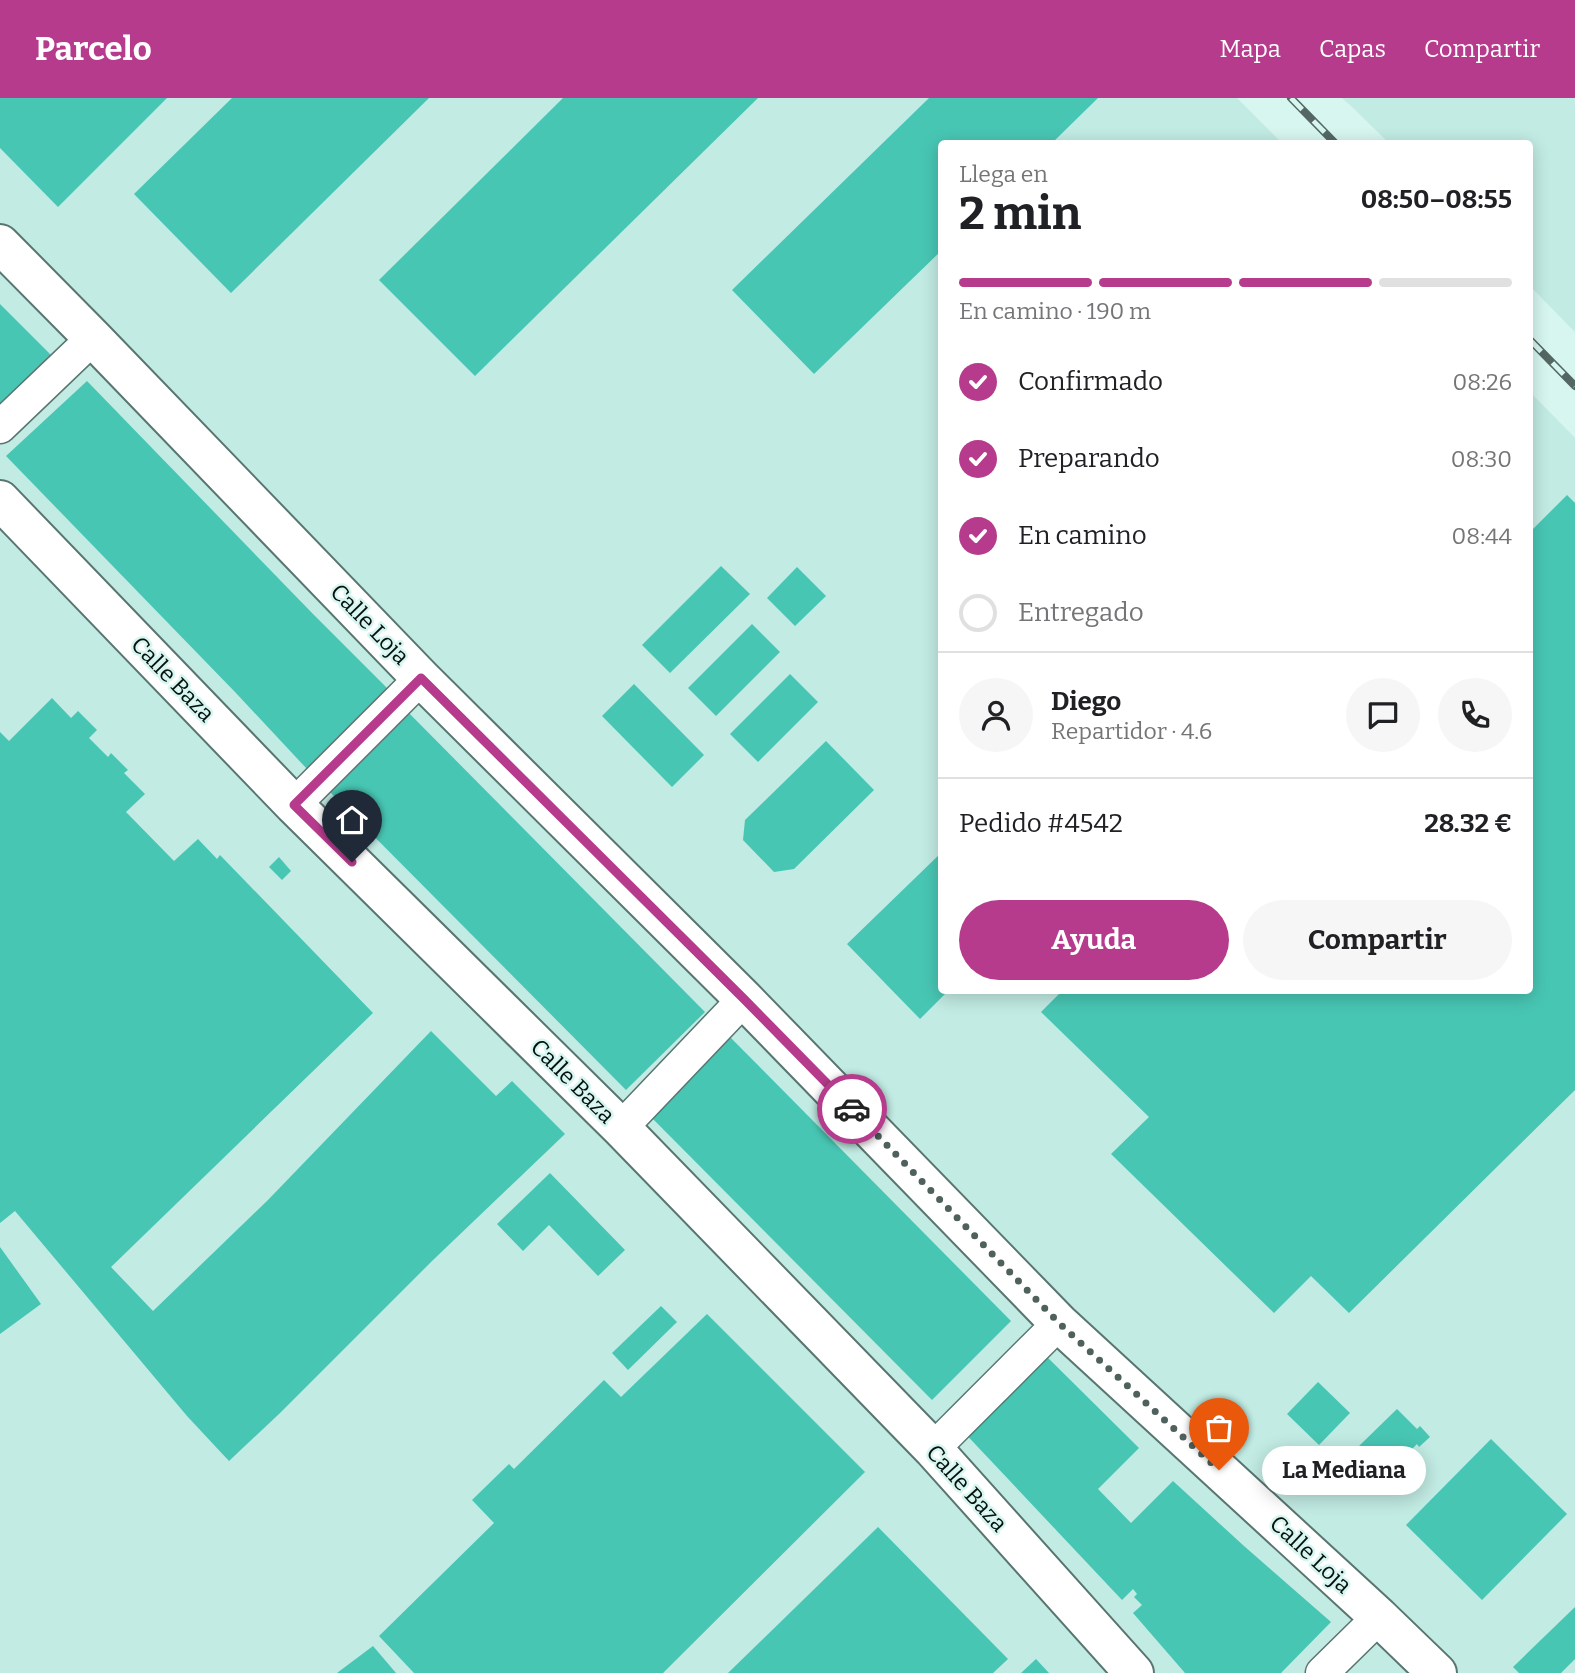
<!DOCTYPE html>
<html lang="es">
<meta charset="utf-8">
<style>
body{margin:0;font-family:Bitter,serif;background:#f6f6f6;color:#202124;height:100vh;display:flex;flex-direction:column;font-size:26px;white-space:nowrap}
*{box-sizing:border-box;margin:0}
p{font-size:23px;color:#757577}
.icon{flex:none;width:38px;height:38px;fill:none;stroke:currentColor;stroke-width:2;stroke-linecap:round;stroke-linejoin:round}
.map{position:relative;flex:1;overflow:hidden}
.side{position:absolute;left:938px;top:42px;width:595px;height:854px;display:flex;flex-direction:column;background:#fff;border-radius:7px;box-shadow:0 4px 18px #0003}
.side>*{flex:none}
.pin{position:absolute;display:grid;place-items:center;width:60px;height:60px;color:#fff;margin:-72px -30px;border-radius:50% 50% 50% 0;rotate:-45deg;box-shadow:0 0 7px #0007}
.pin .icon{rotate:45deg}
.courier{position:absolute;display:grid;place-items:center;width:70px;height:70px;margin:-35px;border:5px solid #b63b8d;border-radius:50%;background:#fff;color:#222;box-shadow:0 2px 9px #0007}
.bubble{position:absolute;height:49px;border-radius:24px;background:#fff;box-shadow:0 4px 18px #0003;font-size:23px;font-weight:700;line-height:49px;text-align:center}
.headline em{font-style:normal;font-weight:700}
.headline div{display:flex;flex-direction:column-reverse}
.headline{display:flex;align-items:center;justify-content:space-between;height:119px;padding:0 21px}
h1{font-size:46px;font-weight:700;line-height:52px}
.bar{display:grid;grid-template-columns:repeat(4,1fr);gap:10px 7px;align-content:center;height:84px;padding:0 21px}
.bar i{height:9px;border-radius:5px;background:#e0e0e0}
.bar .on{background:#b63b8d}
.bar p{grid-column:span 4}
.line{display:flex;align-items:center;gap:18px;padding:0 21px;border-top:2px solid #e0e0e0}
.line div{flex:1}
.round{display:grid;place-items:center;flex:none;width:74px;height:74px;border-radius:37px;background:#f6f6f6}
ol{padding:0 21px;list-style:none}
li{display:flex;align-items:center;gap:21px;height:77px}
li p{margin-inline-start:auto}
li .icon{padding:7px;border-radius:50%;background:#b63b8d;color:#fff;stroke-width:4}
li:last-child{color:#757577}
li i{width:38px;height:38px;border:4px solid #e0e0e0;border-radius:50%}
.button{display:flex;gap:14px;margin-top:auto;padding:14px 21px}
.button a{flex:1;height:80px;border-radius:42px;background:#b63b8d;color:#fff;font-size:28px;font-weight:700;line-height:80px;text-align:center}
.button a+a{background:#f6f6f6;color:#202124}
header{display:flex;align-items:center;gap:42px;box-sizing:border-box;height:98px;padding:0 35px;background:#b63b8d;color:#fff}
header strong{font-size:33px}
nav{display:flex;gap:38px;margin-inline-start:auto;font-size:24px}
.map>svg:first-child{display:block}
.built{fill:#c1ebe3}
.building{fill:#48c6b4}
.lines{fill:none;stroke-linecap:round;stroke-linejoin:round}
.minor-casing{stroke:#597570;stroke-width:35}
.tertiary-casing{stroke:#597570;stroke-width:42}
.minor{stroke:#fff;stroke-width:32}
.tertiary{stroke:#fff;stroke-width:38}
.rail-casing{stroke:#546763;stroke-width:8}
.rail{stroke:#d6f6ef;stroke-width:5;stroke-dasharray:16;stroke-linecap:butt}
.done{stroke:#4f615d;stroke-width:7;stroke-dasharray:0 12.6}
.route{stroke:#b63b8d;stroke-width:9}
.labels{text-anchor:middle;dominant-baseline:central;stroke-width:5;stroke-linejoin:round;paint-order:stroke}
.street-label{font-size:23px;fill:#06110f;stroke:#d6f6ef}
</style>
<header>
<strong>Parcelo</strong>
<nav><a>Mapa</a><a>Capas</a><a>Compartir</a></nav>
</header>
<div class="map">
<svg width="1575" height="1575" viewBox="0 0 1575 1575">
<rect width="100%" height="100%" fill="#d6f6ef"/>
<g class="built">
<polygon points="0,0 1237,0 1282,45 942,46 942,892 1530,892 1530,294 1575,340 1575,1575 0,1575"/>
<polygon points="1342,0 1575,0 1575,234 1530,188 1530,46 1389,45 1350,7"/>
</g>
<g class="building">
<polygon points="0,0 167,0 58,109 0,50"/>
<polygon points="232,0 429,0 231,195 134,96"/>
<polygon points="563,0 758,0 475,278 379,182"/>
<polygon points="929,0 1098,0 1051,46 942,46 942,152 814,276 732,192"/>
<polygon points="0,206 53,259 0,311"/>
<polygon points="87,283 313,516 389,592 307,671 235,594 6,358"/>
<polygon points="1567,397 1575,405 1575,992 1349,1215 1311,1178 1274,1215 1111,1056 1149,1019 1041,914 1063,892 1530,892 1530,434"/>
<polygon points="721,468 750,496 670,575 642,547"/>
<polygon points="797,469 826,498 795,528 767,500"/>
<polygon points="752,526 780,554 716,618 688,590"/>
<polygon points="790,576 818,604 758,664 730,636"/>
<polygon points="634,586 704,657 672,689 602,618"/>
<polygon points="52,600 71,620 78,613 97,632 89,640 108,659 111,655 128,672 124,675 145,696 126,714 174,763 198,741 217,761 220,757 373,915 111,1169 153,1213 267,1103 431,933 496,998 512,983 565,1036 432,1163 279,1316 229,1363 187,1318 15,1113 0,1125 0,634 9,643"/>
<polygon points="402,608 705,914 626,992 323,687"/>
<polygon points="826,643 874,692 794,771 774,774 743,742 745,722"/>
<polygon points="942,754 942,892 949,892 920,921 847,846"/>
<polygon points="279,759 291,773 282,782 269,769"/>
<polygon points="729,938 1011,1223 932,1302 649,1017"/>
<polygon points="550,1075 625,1152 598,1178 549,1127 523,1153 497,1126"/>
<polygon points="0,1149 41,1206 0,1236"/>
<polygon points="661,1208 677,1224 628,1272 612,1255"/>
<polygon points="707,1216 865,1374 663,1575 414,1575 379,1538 494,1425 472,1402 509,1366 514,1371 604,1282 621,1299"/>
<polygon points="1038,1250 1139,1350 1098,1391 1131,1425 1173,1383 1244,1448 1331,1524 1281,1575 1185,1575 1133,1515 1142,1507 1134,1499 1137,1496 1133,1491 1122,1502 959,1329"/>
<polygon points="1318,1284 1350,1315 1319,1347 1287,1316"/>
<polygon points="1397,1311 1417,1331 1420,1328 1430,1339 1419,1349 1417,1346 1405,1358 1400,1352 1381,1371 1359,1348"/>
<polygon points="1491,1341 1567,1416 1482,1502 1406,1427"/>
<polygon points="878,1429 1008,1561 993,1575 728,1575"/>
<polygon points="1575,1509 1575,1561 1561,1575 1519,1575 1513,1569"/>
<polygon points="373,1548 396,1575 337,1575"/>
<polygon points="1036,1561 1049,1575 1021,1575"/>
</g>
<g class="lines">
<g class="minor-casing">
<g id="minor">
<polyline points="0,329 93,240"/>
<polyline points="294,707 421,580"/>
<polyline points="621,1030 744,901"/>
<polyline points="933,1351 1059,1225"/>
<polyline points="1322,1575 1379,1519"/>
</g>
</g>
<g class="tertiary-casing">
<g id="tertiary">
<polyline points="0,146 93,240 421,580 744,901 1059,1225 1379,1519 1437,1575"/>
<polyline points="0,402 294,707 621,1030 933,1351 1134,1575"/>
</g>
</g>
<use href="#minor" class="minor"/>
<use href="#tertiary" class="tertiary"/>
<g class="rail-casing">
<g id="rail">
<polyline points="1291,0 1336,46"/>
<polyline points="1530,242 1575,288"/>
</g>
</g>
<use href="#rail" class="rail"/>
</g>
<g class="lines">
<polyline class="done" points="852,1011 1059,1225 1219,1372"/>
<polyline class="route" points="352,764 294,707 421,580 744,901 852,1011"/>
</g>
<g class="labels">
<g class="street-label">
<text transform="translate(370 526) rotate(46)">Calle Loja</text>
<text transform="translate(173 581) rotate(46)">Calle Baza</text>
<text transform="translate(573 983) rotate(45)">Calle Baza</text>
<text transform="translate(967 1390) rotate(48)">Calle Baza</text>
<text transform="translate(1311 1456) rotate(43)">Calle Loja</text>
</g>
</g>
</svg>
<div class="pin" style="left:1219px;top:1372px;background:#ea580c"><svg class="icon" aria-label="bag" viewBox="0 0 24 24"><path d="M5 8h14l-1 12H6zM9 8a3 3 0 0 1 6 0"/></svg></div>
<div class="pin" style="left:352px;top:764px;background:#1f2937"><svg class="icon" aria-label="home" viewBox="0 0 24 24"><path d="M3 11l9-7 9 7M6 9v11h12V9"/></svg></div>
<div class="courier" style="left:852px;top:1011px"><svg class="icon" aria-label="car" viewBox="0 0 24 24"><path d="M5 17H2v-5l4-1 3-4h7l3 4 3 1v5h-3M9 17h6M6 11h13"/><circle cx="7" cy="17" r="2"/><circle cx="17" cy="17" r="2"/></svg></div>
<div class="bubble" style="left:1262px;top:1348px;width:164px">La Mediana</div>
<section class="side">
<div class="headline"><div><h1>2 min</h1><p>Llega en</p></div><em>08:50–08:55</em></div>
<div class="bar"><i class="on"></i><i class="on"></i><i class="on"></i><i></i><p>En camino · 190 m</p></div>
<ol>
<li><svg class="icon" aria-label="check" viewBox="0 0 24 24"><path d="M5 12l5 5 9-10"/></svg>Confirmado<p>08:26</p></li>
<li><svg class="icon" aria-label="check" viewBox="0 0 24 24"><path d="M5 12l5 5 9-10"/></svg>Preparando<p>08:30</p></li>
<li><svg class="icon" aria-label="check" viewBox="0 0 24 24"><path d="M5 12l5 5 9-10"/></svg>En camino<p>08:44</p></li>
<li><i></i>Entregado</li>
</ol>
<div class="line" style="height:126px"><a class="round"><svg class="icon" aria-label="person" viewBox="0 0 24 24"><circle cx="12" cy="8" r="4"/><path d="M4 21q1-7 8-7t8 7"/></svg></a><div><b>Diego</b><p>Repartidor · 4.6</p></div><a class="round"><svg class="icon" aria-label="chat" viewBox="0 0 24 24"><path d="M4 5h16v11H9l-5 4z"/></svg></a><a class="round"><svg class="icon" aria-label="phone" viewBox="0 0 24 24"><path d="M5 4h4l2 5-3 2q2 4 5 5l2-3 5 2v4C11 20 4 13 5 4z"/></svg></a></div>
<div class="line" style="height:91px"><div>Pedido #4542</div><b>28.32 €</b></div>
<div class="button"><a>Ayuda</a><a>Compartir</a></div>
</section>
</div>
